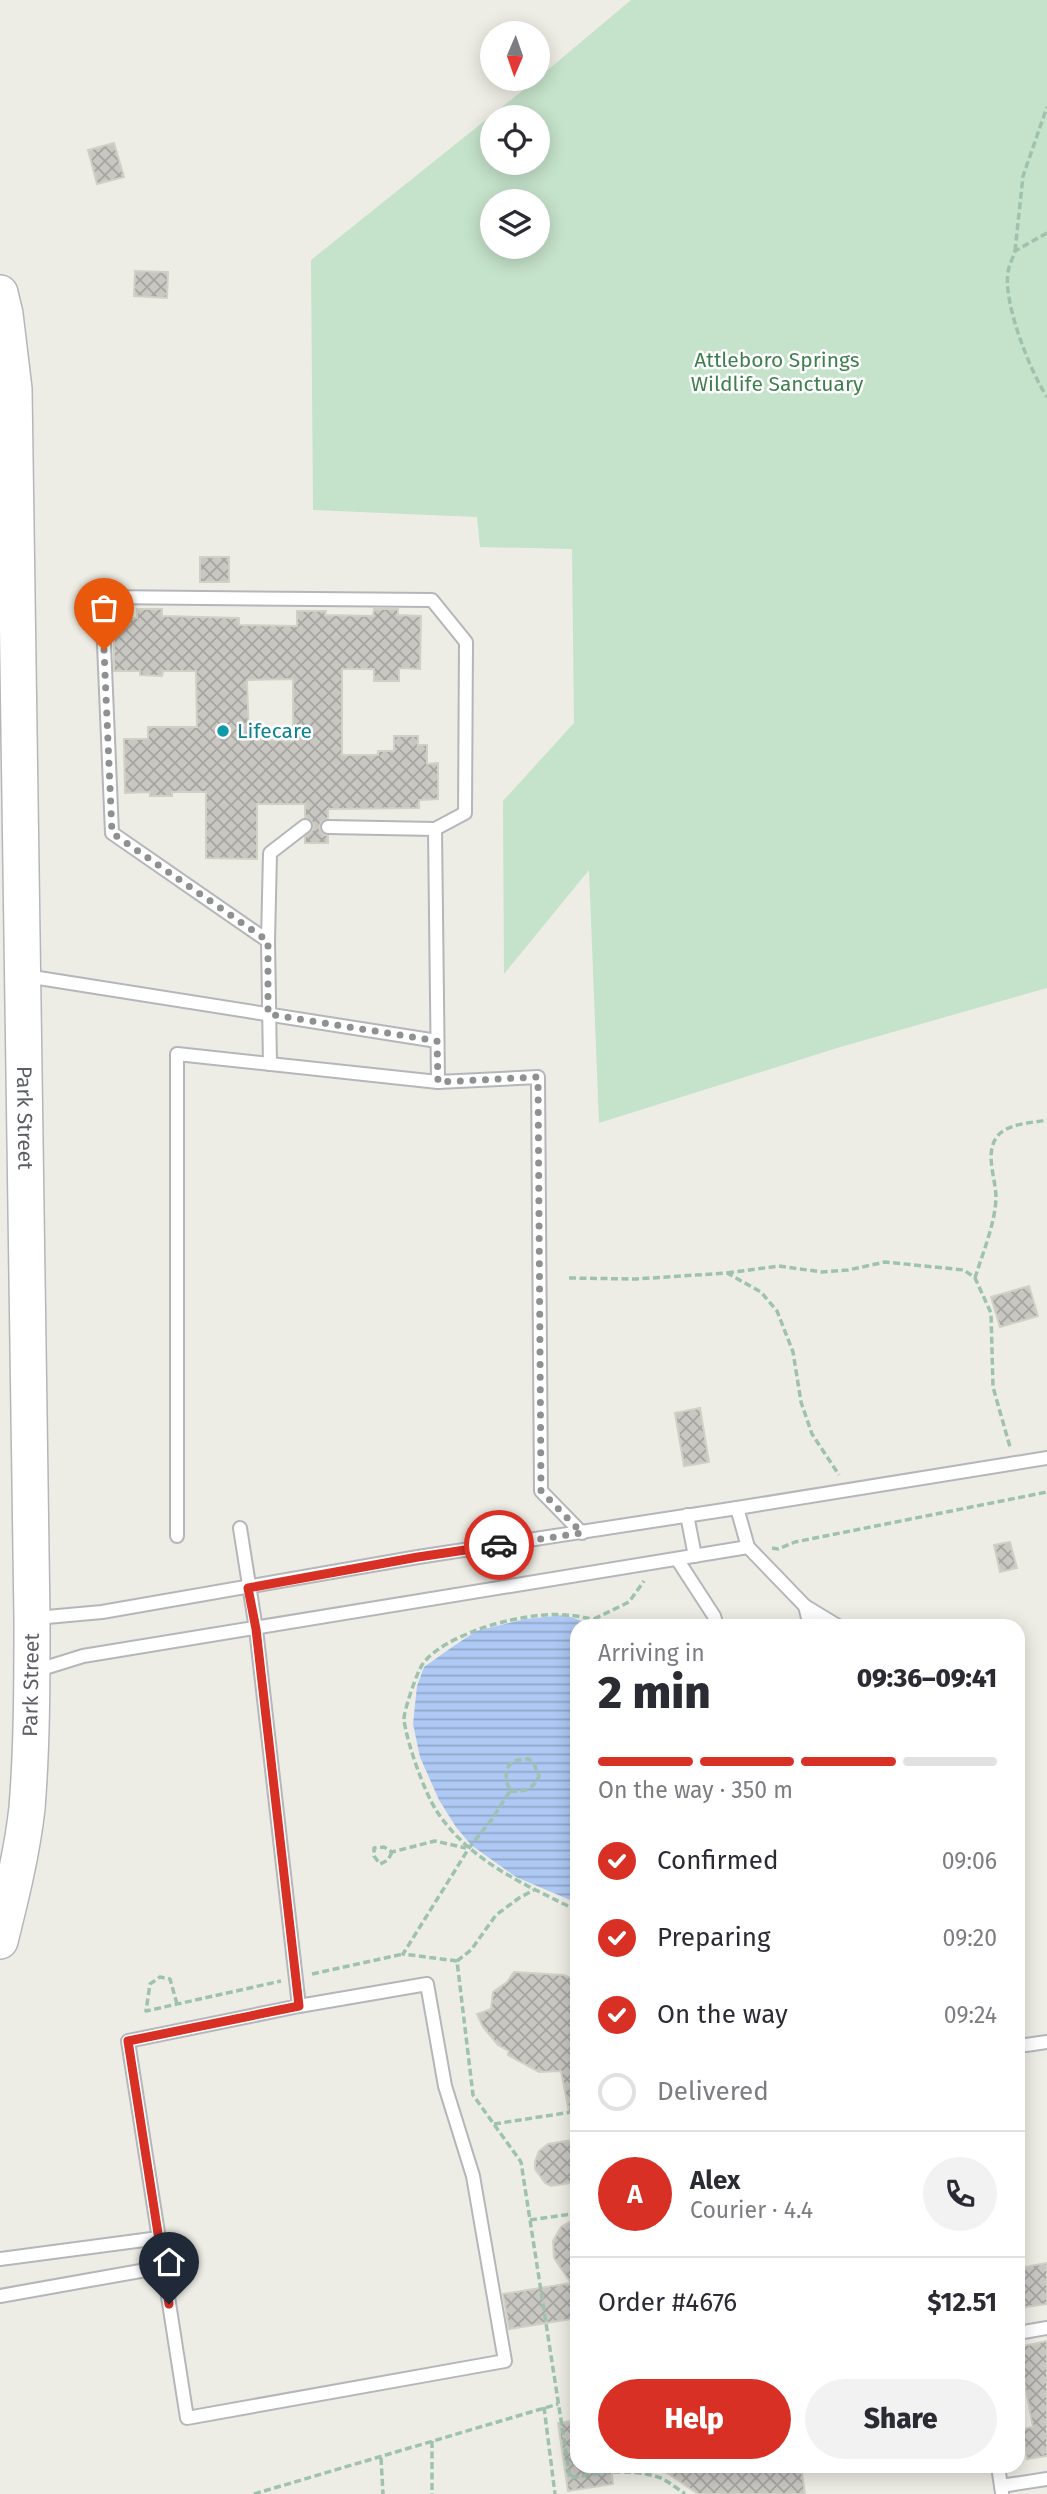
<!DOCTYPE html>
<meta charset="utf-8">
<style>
body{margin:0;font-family:"Fira Sans",sans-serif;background:#f2f2f3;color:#2b2b33;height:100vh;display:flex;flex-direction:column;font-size:26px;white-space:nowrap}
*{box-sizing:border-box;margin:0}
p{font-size:23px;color:#7c7c81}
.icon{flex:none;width:38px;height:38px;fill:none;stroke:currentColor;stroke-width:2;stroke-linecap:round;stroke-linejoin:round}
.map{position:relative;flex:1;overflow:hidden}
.details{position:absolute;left:570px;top:1619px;width:455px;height:854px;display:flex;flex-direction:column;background:#fff;border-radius:21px;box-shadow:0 4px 18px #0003}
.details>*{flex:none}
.needle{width:46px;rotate:182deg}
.controls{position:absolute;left:480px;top:21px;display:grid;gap:14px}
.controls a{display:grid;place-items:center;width:70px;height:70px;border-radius:50%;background:#fff;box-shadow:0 4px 18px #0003;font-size:35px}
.pin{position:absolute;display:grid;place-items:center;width:60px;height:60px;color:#fff;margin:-72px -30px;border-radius:50% 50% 50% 0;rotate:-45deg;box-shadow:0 0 7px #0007}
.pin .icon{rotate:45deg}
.courier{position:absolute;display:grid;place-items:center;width:70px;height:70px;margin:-35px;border:5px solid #d93025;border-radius:50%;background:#fff;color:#222;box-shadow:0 2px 9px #0007}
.overview em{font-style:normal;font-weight:800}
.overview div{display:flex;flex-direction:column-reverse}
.overview{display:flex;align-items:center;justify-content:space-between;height:119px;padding:0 28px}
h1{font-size:46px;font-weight:800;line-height:52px}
.bar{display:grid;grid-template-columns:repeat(4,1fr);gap:10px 7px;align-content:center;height:84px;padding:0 28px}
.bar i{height:9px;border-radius:5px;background:#e1e1e2}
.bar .on{background:#d93025}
.bar p{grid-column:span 4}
.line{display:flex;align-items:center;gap:18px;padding:0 28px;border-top:2px solid #e1e1e2}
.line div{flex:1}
.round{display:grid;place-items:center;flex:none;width:74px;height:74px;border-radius:37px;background:#f2f2f3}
ol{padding:0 28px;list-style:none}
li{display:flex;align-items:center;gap:21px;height:77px}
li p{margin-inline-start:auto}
li .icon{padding:7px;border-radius:50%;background:#d93025;color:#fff;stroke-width:4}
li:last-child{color:#7c7c81}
li i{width:38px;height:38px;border:4px solid #e1e1e2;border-radius:50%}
.cta{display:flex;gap:14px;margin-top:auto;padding:14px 28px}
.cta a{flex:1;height:80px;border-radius:42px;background:#d93025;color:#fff;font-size:28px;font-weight:800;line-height:80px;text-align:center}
.cta a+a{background:#f2f2f3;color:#2b2b33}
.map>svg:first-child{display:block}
.park{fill:#c5e2ca;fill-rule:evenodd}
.water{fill:url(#water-rules)}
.building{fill:url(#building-cross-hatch);stroke:#d1d0c4;stroke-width:2;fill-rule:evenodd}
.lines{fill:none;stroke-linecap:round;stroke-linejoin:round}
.lane-casing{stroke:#b5b6ba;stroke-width:16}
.secondary-casing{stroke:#b4b6bb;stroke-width:38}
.path{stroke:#9fc2af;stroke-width:3.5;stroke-dasharray:7 3.5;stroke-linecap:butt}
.lane{stroke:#fff;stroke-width:12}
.secondary{stroke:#fff;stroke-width:35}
.done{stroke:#8f9191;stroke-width:7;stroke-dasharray:0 12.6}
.route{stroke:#d93025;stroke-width:9}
.culture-dot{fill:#0f9aa8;stroke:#fff;stroke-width:2.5}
.labels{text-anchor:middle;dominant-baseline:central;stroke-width:5;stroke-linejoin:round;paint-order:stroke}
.park-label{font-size:21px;fill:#407f4f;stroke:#fff}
.culture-label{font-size:21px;fill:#0d838f;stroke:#fff;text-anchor:start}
.street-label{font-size:21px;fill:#5d5f64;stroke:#fff}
</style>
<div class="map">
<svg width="1047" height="2494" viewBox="0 0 1047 2494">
<defs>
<pattern id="water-rules" width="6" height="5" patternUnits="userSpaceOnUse" patternTransform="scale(1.75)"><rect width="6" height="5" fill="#aec9f4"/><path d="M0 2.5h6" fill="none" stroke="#91a6c9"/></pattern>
<pattern id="building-cross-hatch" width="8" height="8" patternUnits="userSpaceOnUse" patternTransform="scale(1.75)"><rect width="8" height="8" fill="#c9c7c2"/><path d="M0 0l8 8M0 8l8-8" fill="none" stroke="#a6a5a1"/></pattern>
</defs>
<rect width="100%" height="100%" fill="#edede5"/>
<path class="park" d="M631,0h416v988l-210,60 -238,75 -10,-253 -85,104 -1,-173 71,-78 -2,-174 -92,-2 -3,-30 -164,-7 -2,-250 226,-181zM492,117h45v46h-45zM492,201h45v46h-45z"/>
<polygon class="water" points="565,1615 596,1626 578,1626 577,1903 516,1877 471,1845 456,1827 439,1800 420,1757 413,1724 417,1686 424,1667 448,1650 476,1631 525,1619"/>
<g class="building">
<polygon points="114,143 124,177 97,184 88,150"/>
<polygon points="135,271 168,272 167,298 134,296"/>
<rect x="200" y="557" width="29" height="25"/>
<path d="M137,609h25v7l77,2v7l58,1v-15h29l-1,4 48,1 1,-7h24v6l23,1 -1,53 -21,-1v13h-25v-12h-32v86h36v-4h16v-15h24v9h9v19l11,-1v36l-19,1v8l-91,1v9l-7,4 -2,6 4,6 5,2v7h-23v-6l8,-7 1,-4 -3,-6 -6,-3v-13h-48v55l-51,-1v-66h-34v4h-22v-4l-25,1 -1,-54h24v-12h49l-1,-56h-33l-1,5 -22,-1v-4h-26v-53h23zM293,679v62l-44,-2 -2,-59z"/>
<polygon points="1029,1286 1038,1316 1000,1327 991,1297"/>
<polygon points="700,1408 709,1462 684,1466 675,1413"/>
<polygon points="1010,1542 1017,1568 1000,1572 994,1545"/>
<polygon points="514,1972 564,1975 578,1981 578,2112 569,2112 561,2071 539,2072 508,2055 509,2051 498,2045 483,2027 477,2014 491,2009 493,1992 507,1982"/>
<polygon points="578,2139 578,2182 551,2186 545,2183 535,2169 535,2162 539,2151 548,2144"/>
<polygon points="578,2217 578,2318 509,2329 503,2294 571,2283 554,2258 553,2241 561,2227"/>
<polygon points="1047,2263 1047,2304 1018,2308 1018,2268"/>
<polygon points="1047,2341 1047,2456 1027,2459 1022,2429 1033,2427 1023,2375 1018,2375 1018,2347"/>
<polygon points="578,2420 578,2466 611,2466 613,2484 568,2491 558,2423"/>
<polygon points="657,2466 801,2466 805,2494 698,2494"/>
</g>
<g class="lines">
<g class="lane-casing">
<g id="lane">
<polyline points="328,827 435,829"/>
<polyline points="268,941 270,853 305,826"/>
<polyline points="26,976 437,1041"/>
<polyline points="270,1064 268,941 112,833 102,597 432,600 466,642 465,813 435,829 438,1082"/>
<polyline points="737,1508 1047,1458"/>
<polyline points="687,1515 695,1556"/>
<polyline points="240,1528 256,1629 299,2006"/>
<polyline points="177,1536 177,1054 438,1082 538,1077 541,1491 582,1533"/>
<polyline points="677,1559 714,1616 717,1626"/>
<polyline points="805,1606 838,1626"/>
<polyline points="36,1618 102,1612 418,1557 737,1508 748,1547 805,1606 810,1626"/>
<polyline points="35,1671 83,1656 748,1547"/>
<polygon points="427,1984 445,2086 473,2176 505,2361 187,2418 128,2041 299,2006"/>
<polyline points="1018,2044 1026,2045 1047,2042"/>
<polyline points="0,2259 159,2238"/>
<polyline points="0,2296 163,2267"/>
<polyline points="1018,2333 1047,2328"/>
<polyline points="998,2466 1002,2493"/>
<polyline points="1001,2486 1047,2479"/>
</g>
</g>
<g class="secondary-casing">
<g id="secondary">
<path id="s1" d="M0,293l5,21 9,75 18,1230c0,63 0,126 -5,189 -5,45 -16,89 -27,133"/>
</g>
</g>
<g class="path">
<path d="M1047,233l-32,18c-2,7 -6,14 -7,21 -5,31 22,99 39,125"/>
<polyline points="1015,251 1023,176 1047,107"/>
<polyline points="727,1273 779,1266 822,1272 848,1270 885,1262 964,1270 975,1278 991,1313 993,1387 1010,1447"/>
<polyline points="569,1278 636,1279 727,1273 761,1292 777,1311 793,1352 801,1402 812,1434 839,1475"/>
<path d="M975,1278c8,-26 20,-54 21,-80 0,-19 -11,-43 0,-60 10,-15 36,-15 51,-18"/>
<polyline points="772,1548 778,1549 795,1542 1047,1492"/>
<polyline points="594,1619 629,1602 644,1581"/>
<path d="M510,1791c14,1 23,-1 29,-15l-4,-10 -6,-7c-23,-1 -27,13 -19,32l-18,28 -23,29 -66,106 54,7 16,134 48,67 49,316c28,-6 64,-10 91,0 8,4 17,11 24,16"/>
<polyline points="392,1852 388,1860 380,1864 374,1856 374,1848 384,1847 392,1852 435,1841 466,1848"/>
<path d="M578,1909c-10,-2 -20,-8 -30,-13 -42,-20 -86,-45 -112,-86 -12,-19 -29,-67 -32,-90 -1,-7 13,-48 18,-55 13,-20 52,-35 73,-41 46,-12 74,-14 120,2"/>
<polyline points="457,1961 471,1950 496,1915 519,1898 534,1890"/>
<polyline points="312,1974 403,1954"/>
<polyline points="177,2004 170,1979 160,1977 150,1984 146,2011 281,1981"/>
<polyline points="494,2124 578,2111"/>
<polyline points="530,2220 578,2213"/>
<polyline points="544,2407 555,2494"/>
<polyline points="432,2441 432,2494"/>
<polyline points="381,2458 383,2494"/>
<polyline points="254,2494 558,2404"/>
</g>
<use href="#lane" class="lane"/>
<use href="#secondary" class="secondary"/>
</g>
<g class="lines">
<polyline class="done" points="104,650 112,833 268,941 268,1014 437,1041 438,1082 538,1077 541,1491 582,1533 499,1545"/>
<polyline class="route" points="169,2304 128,2041 299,2006 256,1629 248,1588 418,1557 499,1545"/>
</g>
<circle class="culture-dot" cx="223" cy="731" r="7"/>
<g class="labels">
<g class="park-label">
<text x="777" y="360">Attleboro Springs<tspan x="777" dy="24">Wildlife Sanctuary</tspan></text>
</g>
<g class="culture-label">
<text x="237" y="731">Lifecare</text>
</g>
<g class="street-label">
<text stroke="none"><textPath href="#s1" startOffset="826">Park Street</textPath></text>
<text transform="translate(31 1685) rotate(-89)">Park Street</text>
</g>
</g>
</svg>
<div class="controls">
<a><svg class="needle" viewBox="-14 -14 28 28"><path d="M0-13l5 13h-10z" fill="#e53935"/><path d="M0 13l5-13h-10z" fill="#7c7c81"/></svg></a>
<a><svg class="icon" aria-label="locate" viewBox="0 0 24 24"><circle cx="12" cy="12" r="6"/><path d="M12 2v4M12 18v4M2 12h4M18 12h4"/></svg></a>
<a><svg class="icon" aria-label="layers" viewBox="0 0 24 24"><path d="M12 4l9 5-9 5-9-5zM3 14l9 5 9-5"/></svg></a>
</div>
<div class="pin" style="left:104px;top:650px;background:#ea580c"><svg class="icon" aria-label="bag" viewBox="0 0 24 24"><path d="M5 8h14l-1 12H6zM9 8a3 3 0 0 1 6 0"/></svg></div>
<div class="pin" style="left:169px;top:2304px;background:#1f2937"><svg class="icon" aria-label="home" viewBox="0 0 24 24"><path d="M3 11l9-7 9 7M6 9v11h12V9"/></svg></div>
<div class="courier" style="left:499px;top:1545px"><svg class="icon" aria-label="car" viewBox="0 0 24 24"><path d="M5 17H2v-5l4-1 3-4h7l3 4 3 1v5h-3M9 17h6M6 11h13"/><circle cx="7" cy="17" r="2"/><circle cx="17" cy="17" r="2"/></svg></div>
<section class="details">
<div class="overview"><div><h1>2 min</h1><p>Arriving in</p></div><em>09:36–09:41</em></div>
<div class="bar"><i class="on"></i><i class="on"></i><i class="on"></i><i></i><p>On the way · 350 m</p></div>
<ol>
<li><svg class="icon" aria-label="check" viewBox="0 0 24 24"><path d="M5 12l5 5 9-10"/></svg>Confirmed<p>09:06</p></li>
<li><svg class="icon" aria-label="check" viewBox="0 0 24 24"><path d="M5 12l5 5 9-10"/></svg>Preparing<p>09:20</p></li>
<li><svg class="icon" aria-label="check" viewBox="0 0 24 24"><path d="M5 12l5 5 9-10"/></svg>On the way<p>09:24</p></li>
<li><i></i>Delivered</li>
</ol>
<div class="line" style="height:126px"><b class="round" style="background:#d93025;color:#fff">A</b><div><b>Alex</b><p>Courier · 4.4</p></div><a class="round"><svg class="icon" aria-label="phone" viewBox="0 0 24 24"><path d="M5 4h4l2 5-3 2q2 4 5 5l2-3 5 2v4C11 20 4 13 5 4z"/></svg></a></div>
<div class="line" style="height:91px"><div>Order #4676</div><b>$12.51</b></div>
<div class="cta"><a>Help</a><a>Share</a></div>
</section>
</div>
